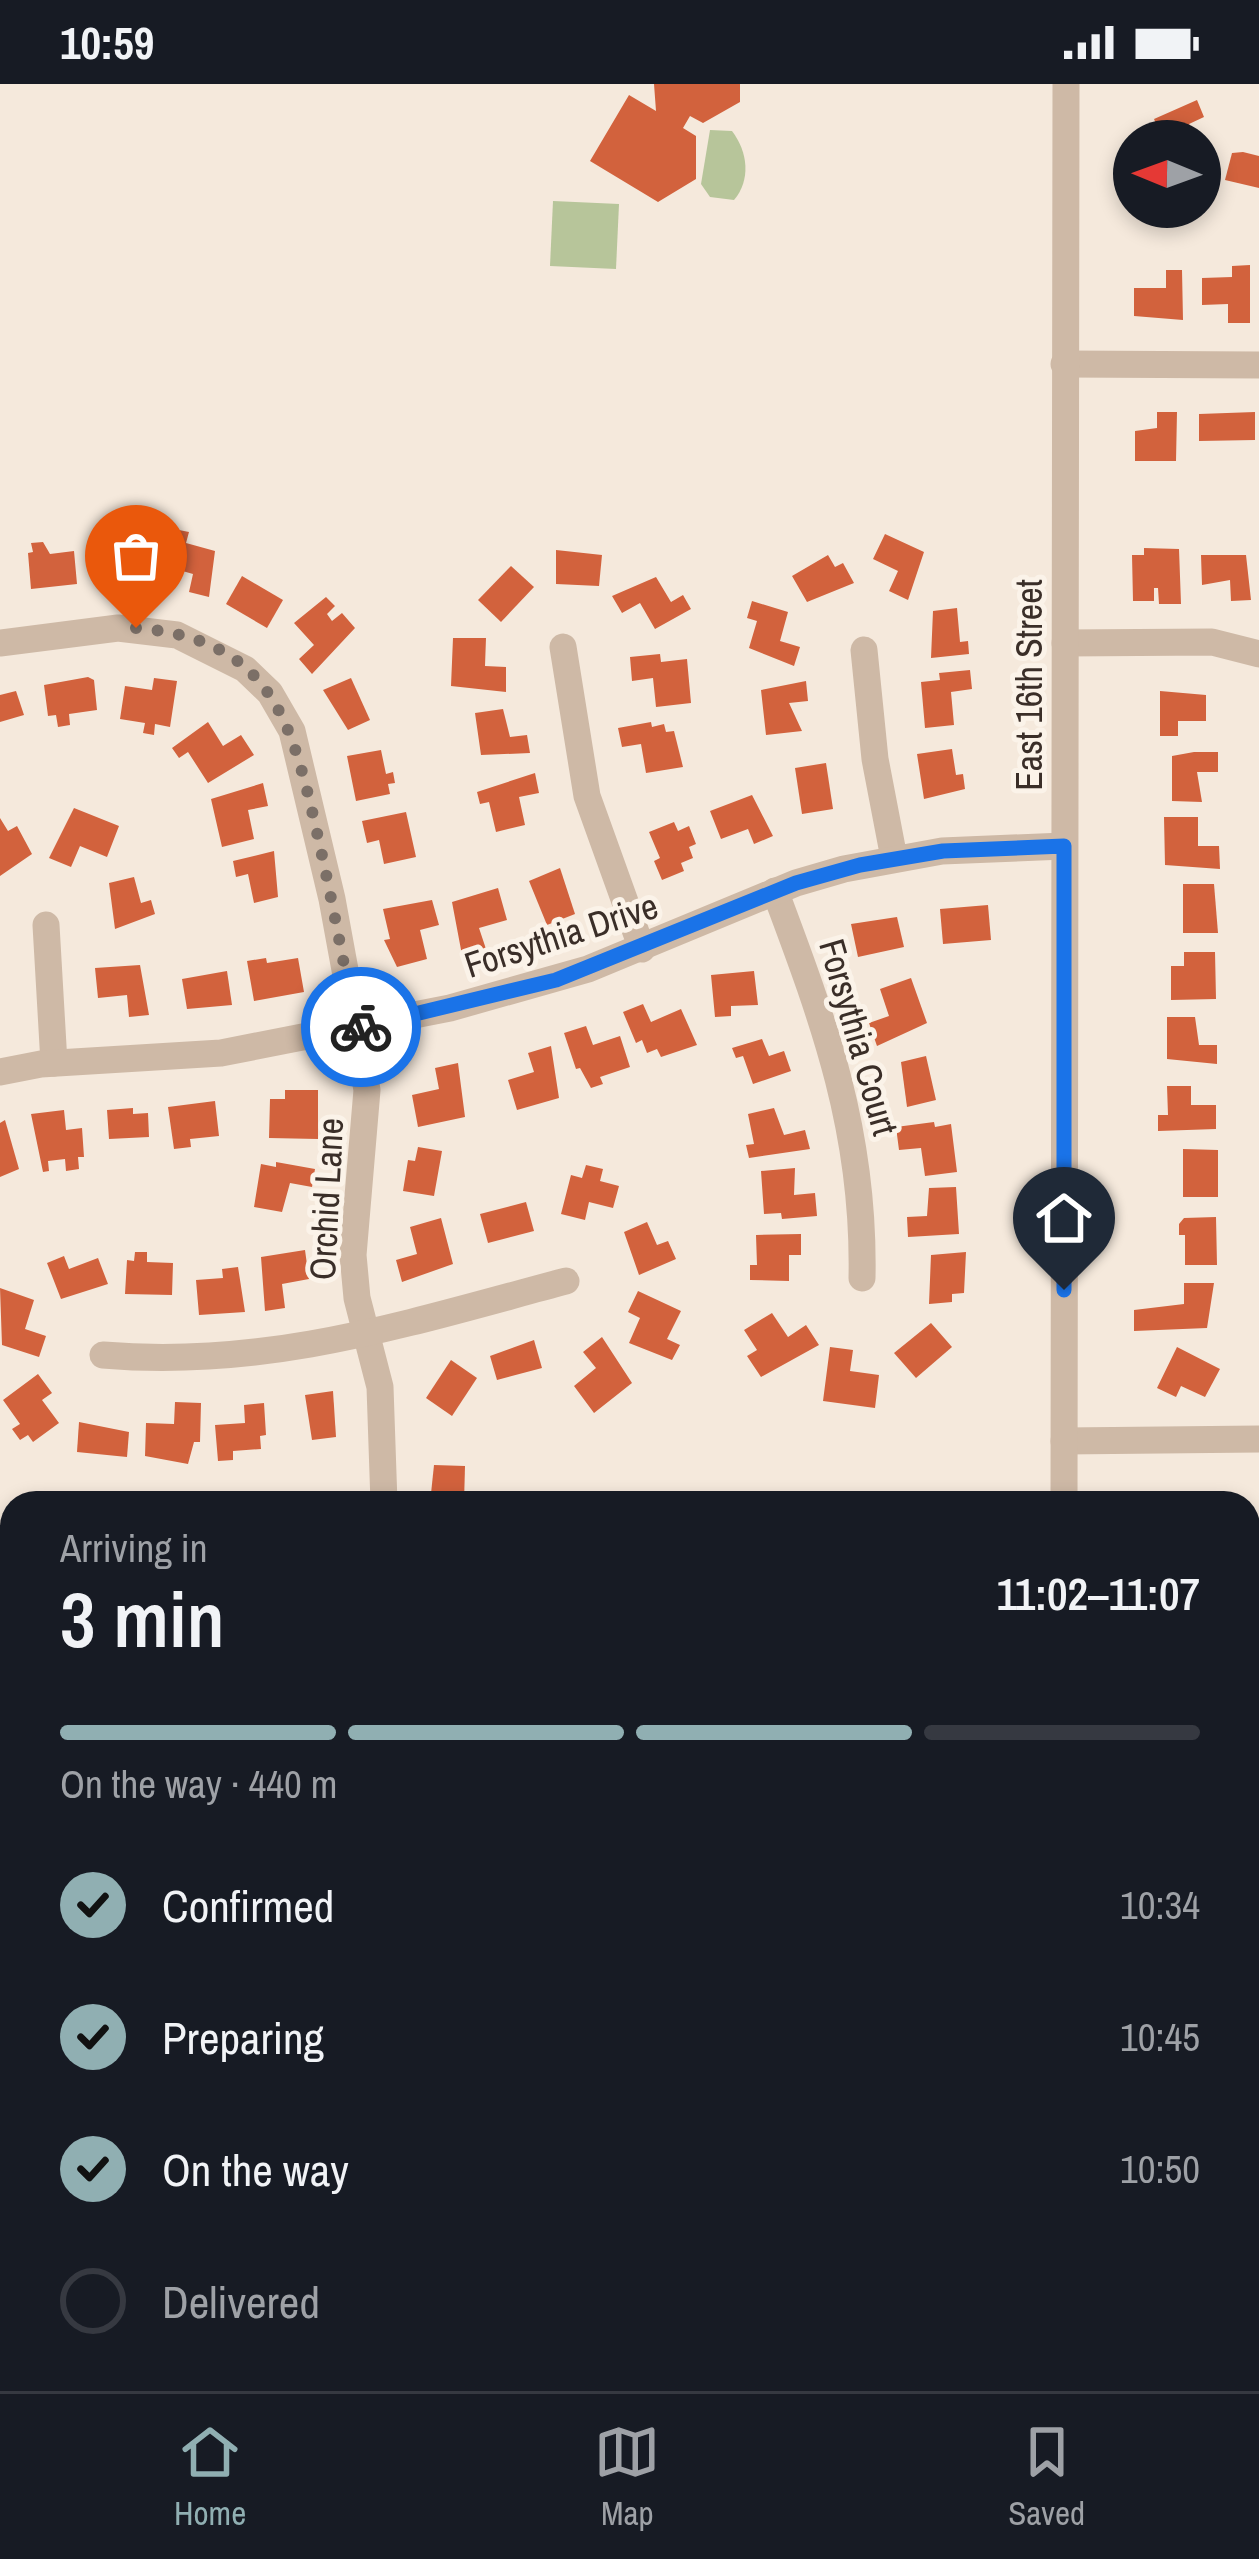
<!DOCTYPE html>
<meta charset="utf-8">
<style>
body{margin:0;font-family:"Archivo Narrow",sans-serif;background:#20242c;color:#f1f3f6;height:100vh;display:flex;flex-direction:column;font-size:45px;white-space:nowrap}
*{box-sizing:border-box;margin:0}
p{font-size:39px;color:#9ea1a6}
.icon{flex:none;width:66px;height:66px;fill:none;stroke:currentColor;stroke-width:2;stroke-linecap:round;stroke-linejoin:round}
.map{position:relative;flex:1;overflow:hidden}
.details{position:absolute;left:0px;top:1407px;width:1260px;height:900px;display:flex;flex-direction:column;background:#171b24;border-radius:36px 36px 0 0;box-shadow:0 6px 18px #0003}
.details>*{flex:none}
.needle{width:78px;rotate:271deg}
.buttons{position:absolute;left:1113px;top:36px;display:grid;gap:24px}
.buttons a{display:grid;place-items:center;width:108px;height:108px;border-radius:50%;background:#171b24;box-shadow:0 6px 18px #0003;font-size:60px}
.pin{position:absolute;display:grid;place-items:center;width:102px;height:102px;color:#fff;margin:-123px -51px;border-radius:50% 50% 50% 0;rotate:-45deg;box-shadow:0 0 12px #0007}
.pin .icon{rotate:45deg}
.courier{position:absolute;display:grid;place-items:center;width:120px;height:120px;margin:-60px;border:9px solid #1a73e8;border-radius:50%;background:#fff;color:#222;box-shadow:0 3px 15px #0007}
.head em{font-style:normal;font-weight:600}
.head div{display:flex;flex-direction:column-reverse}
.head{display:flex;align-items:center;justify-content:space-between;height:204px;padding:0 60px}
h1{font-size:78px;font-weight:600;line-height:90px}
.bar{display:grid;grid-template-columns:repeat(4,1fr);gap:18px 12px;align-content:center;height:144px;padding:0 60px}
.bar i{height:15px;border-radius:9px;background:#363941}
.bar .selected{background:#90afb2}
.bar p{grid-column:span 4}
ol{padding:0 60px;list-style:none}
li{display:flex;align-items:center;gap:36px;height:132px}
li p{margin-inline-start:auto}
li .icon{padding:12px;border-radius:50%;background:#90afb2;color:#111;stroke-width:4}
li:last-child{color:#9ea1a6}
li i{width:66px;height:66px;border:6px solid #363941;border-radius:50%}
.status{display:flex;justify-content:space-between;align-items:center;height:84px;padding:0 60px;background:#171b24;direction:ltr}
.status svg{height:33px;fill:currentColor}
.tabs{display:flex;justify-content:space-around;align-items:center;height:168px;border-top:3px solid #363941;background:#171b24;font-size:33px;color:#9ea1a6}
.tabs a{display:grid;justify-items:center;gap:6px}
.tabs .selected{color:#90afb2}
.map>svg:first-child{display:block}
.green{fill:#b7c59a}
.building{fill:#d2623d}
.lines{fill:none;stroke-linecap:round;stroke-linejoin:round}
.minor{stroke:#ceb9a6;stroke-width:27}
.major{stroke:#7d6457;stroke-width:30}
.done{stroke:#7b6f67;stroke-width:12;stroke-dasharray:0 21.6}
.route{stroke:#1a73e8;stroke-width:15}
.labels{text-anchor:middle;dominant-baseline:central;stroke-width:10;stroke-linejoin:round;paint-order:stroke}
.street-label{font-size:36px;fill:#3a2e28;stroke:#fbf3e9}
</style>
<div class="status"><b>10:59</b><svg viewBox="0 0 49 12"><path d="M0 12V9h3v3zM5 12V6h3v6zM10 12V3h3v9zM15 12V0h3v12zM26 1h20v11H26zM47 4h2v5h-2z"/></svg></div>
<div class="map">
<svg width="1259" height="2307" viewBox="0 0 1259 2307">
<rect width="100%" height="100%" fill="#f5e9dc"/>
<g class="green">
<path d="M710,46l22,1c16,21 19,49 2,69l-24,-3 -9,-13z"/>
<polygon points="553,117 619,120 616,185 550,182"/>
<polygon points="116,2295 274,2295 272,2307 112,2307"/>
<polygon points="328,2295 406,2295 405,2307 328,2307"/>
<rect x="444" y="2295" width="594" height="12"/>
</g>
<g class="building">
<polygon points="654,0 740,0 740,18 703,39 690,32 683,44 696,52 696,95 658,118 590,77 629,11 656,27"/>
<polygon points="1197,16 1204,33 1189,40 1198,56 1163,57 1154,35"/>
<polygon points="1243,68 1259,72 1259,104 1225,96 1232,69"/>
<polygon points="1250,181 1250,239 1228,239 1228,220 1202,221 1202,194 1232,193 1232,182"/>
<polygon points="1166,186 1182,186 1183,236 1134,232 1134,204 1166,204"/>
<polygon points="1157,328 1177,328 1176,377 1135,377 1135,347 1157,344"/>
<polygon points="1255,328 1255,356 1199,357 1199,330"/>
<polygon points="174,445 189,448 186,459 215,467 209,513 189,508 193,490 165,482"/>
<polygon points="124,448 145,448 145,490 118,490 119,503 96,503 95,459 124,458"/>
<polygon points="885,450 924,468 908,516 889,507 898,487 873,475"/>
<polygon points="43,458 50,470 74,467 77,500 31,505 28,469 33,468 31,459"/>
<polygon points="1144,464 1179,465 1181,520 1159,520 1158,504 1154,504 1154,517 1133,517 1132,471 1144,471"/>
<polygon points="556,466 602,471 599,502 556,500"/>
<polygon points="828,471 835,483 843,479 854,499 807,518 792,492"/>
<polygon points="1201,471 1246,471 1251,516 1231,517 1230,496 1202,501"/>
<polygon points="511,482 534,503 501,538 478,516"/>
<polygon points="242,492 283,516 267,544 226,520"/>
<polygon points="656,493 671,518 683,511 691,525 655,545 640,519 622,529 612,512"/>
<polygon points="326,513 335,522 327,530 332,537 342,529 355,544 312,590 299,575 314,561 294,539"/>
<polygon points="752,517 788,528 780,557 800,563 794,582 749,564 757,537 747,534"/>
<polygon points="957,524 960,558 968,557 969,570 931,574 933,527"/>
<polygon points="453,554 486,554 485,582 506,583 506,608 451,602"/>
<polygon points="660,570 661,578 687,575 691,619 656,623 653,594 632,597 630,573"/>
<polygon points="970,586 972,605 951,608 954,641 925,644 921,598 940,596 939,589"/>
<polygon points="88,593 94,596 97,626 69,630 70,641 58,643 56,631 48,632 44,601"/>
<polygon points="154,594 177,597 170,643 155,640 154,651 143,649 145,639 120,635 125,602 152,606"/>
<polygon points="351,594 370,636 348,646 323,606"/>
<polygon points="806,597 808,617 789,619 802,647 766,651 761,606"/>
<polygon points="16,607 24,631 0,638 0,611"/>
<polygon points="1160,607 1206,611 1206,637 1178,637 1178,652 1160,652"/>
<polygon points="503,625 510,653 527,651 530,669 481,671 475,629"/>
<polygon points="208,638 223,662 241,651 254,671 208,699 188,668 179,674 172,664"/>
<polygon points="651,638 652,643 664,640 666,648 674,647 683,683 646,689 641,660 622,663 618,644"/>
<polygon points="952,665 956,691 963,690 965,705 924,715 917,670"/>
<polygon points="381,666 386,690 393,688 395,699 388,700 390,710 356,717 347,672"/>
<polygon points="1194,668 1218,668 1218,688 1197,688 1202,718 1172,717 1172,672"/>
<polygon points="826,679 833,725 802,730 795,684"/>
<polygon points="535,689 539,709 519,713 525,741 496,748 489,718 480,720 477,708"/>
<polygon points="263,699 268,722 248,726 254,755 222,763 211,715"/>
<polygon points="752,711 773,752 754,760 748,745 721,755 710,727"/>
<polygon points="74,724 119,742 107,773 80,762 71,783 49,774"/>
<polygon points="406,728 416,773 384,780 379,756 367,759 362,737"/>
<polygon points="1164,733 1198,733 1198,762 1219,762 1220,785 1165,781"/>
<polygon points="0,734 8,747 17,742 32,770 0,792"/>
<polygon points="674,738 678,747 689,742 696,760 689,763 693,774 681,779 684,787 662,796 654,777 660,774 649,748"/>
<polygon points="274,767 278,813 254,819 248,790 236,793 233,777"/>
<polygon points="560,784 575,830 547,841 529,797"/>
<polygon points="134,793 141,819 151,816 155,830 115,845 109,799"/>
<polygon points="1183,800 1214,800 1218,849 1183,849"/>
<polygon points="498,804 507,836 479,844 486,865 462,871 452,818"/>
<polygon points="432,816 439,841 420,846 427,875 397,883 384,856 390,855 383,825"/>
<polygon points="988,821 991,856 943,860 940,825"/>
<polygon points="897,833 904,863 858,873 851,840"/>
<polygon points="1184,868 1215,868 1216,915 1171,916 1171,882 1184,882"/>
<polygon points="266,874 267,879 298,874 304,908 254,917 247,877"/>
<polygon points="140,881 149,931 129,933 127,911 98,914 95,884"/>
<polygon points="227,887 232,921 187,925 182,895"/>
<polygon points="754,887 758,921 731,922 731,932 715,933 711,891"/>
<polygon points="911,894 927,939 877,962 869,939 889,932 880,905"/>
<polygon points="643,920 651,938 681,925 697,961 661,973 657,965 647,969 642,956 636,959 623,928"/>
<polygon points="1167,933 1195,933 1199,961 1217,961 1217,980 1167,975"/>
<polygon points="586,942 593,961 620,952 630,983 600,993 603,1000 591,1004 580,984 576,985 564,949"/>
<polygon points="762,955 769,972 784,967 791,987 753,1000 743,972 736,974 732,964"/>
<polygon points="551,962 559,1014 517,1026 508,996 534,988 528,969"/>
<polygon points="926,972 936,1016 907,1023 901,978"/>
<polygon points="458,979 465,1033 418,1043 412,1011 439,1005 435,984"/>
<polygon points="1167,1002 1191,1002 1191,1021 1216,1021 1216,1045 1158,1047 1158,1031 1168,1031"/>
<polygon points="285,1006 318,1006 318,1055 269,1054 270,1015 285,1015"/>
<polygon points="215,1017 219,1052 190,1055 191,1063 174,1065 168,1023"/>
<polygon points="133,1024 133,1030 148,1029 149,1053 109,1055 107,1026"/>
<polygon points="774,1024 784,1051 805,1046 810,1065 749,1074 746,1061 754,1060 748,1030"/>
<polygon points="64,1026 66,1046 82,1044 84,1073 78,1073 79,1085 66,1087 65,1075 48,1077 49,1087 43,1088 31,1030"/>
<polygon points="5,1036 19,1085 0,1093 0,1039"/>
<polygon points="934,1038 935,1043 951,1040 957,1088 925,1092 921,1064 899,1066 896,1043"/>
<polygon points="418,1063 442,1067 434,1112 403,1107 408,1076 415,1077"/>
<polygon points="1183,1065 1218,1066 1218,1113 1183,1113"/>
<polygon points="276,1078 315,1085 312,1103 290,1099 282,1128 254,1123 261,1080 276,1083"/>
<polygon points="586,1081 603,1085 600,1097 619,1102 613,1124 589,1118 585,1136 561,1130 571,1091 582,1094"/>
<polygon points="795,1084 794,1111 815,1109 817,1132 782,1135 781,1129 764,1130 761,1087"/>
<polygon points="956,1103 959,1150 908,1153 907,1133 927,1132 929,1104"/>
<polygon points="526,1118 534,1147 488,1159 480,1130"/>
<polygon points="1216,1133 1217,1181 1185,1181 1185,1151 1179,1151 1179,1140 1184,1134"/>
<polygon points="441,1134 453,1180 402,1198 396,1176 417,1170 410,1143"/>
<polygon points="647,1138 657,1161 668,1157 676,1175 639,1191 624,1148"/>
<polygon points="801,1150 801,1171 789,1171 789,1197 750,1196 750,1181 757,1181 756,1151"/>
<polygon points="305,1166 309,1195 282,1200 285,1224 265,1227 261,1173"/>
<polygon points="135,1168 147,1168 147,1178 173,1179 172,1211 125,1210 127,1176 134,1177"/>
<polygon points="966,1168 964,1209 952,1210 952,1218 929,1220 931,1171"/>
<polygon points="64,1172 69,1185 98,1174 108,1200 61,1215 47,1179"/>
<polygon points="238,1183 245,1228 199,1231 196,1196 223,1194 222,1185"/>
<polygon points="1184,1199 1214,1199 1207,1244 1134,1247 1134,1226 1184,1220"/>
<polygon points="0,1204 34,1216 25,1245 46,1252 39,1273 2,1261"/>
<polygon points="638,1207 681,1227 667,1255 680,1261 672,1276 629,1259 640,1234 628,1228"/>
<polygon points="772,1229 788,1253 806,1241 819,1261 761,1293 747,1272 757,1266 744,1246"/>
<polygon points="931,1239 952,1263 916,1294 894,1269"/>
<polygon points="602,1253 632,1299 594,1329 574,1302 596,1284 583,1268"/>
<polygon points="534,1256 542,1284 497,1296 490,1272"/>
<polygon points="830,1263 853,1266 850,1287 879,1291 875,1324 823,1317"/>
<polygon points="1177,1263 1220,1285 1205,1313 1181,1302 1176,1313 1157,1304"/>
<polygon points="451,1276 477,1294 452,1332 426,1314"/>
<polygon points="38,1290 52,1309 42,1316 59,1339 33,1358 28,1351 20,1356 12,1345 20,1340 3,1316"/>
<polygon points="333,1307 336,1353 312,1356 305,1311"/>
<polygon points="175,1318 201,1319 200,1358 194,1358 188,1380 145,1372 146,1339 174,1340"/>
<polygon points="264,1319 266,1351 260,1352 261,1365 233,1367 233,1376 218,1377 215,1341 245,1339 244,1321"/>
<polygon points="79,1338 129,1348 127,1373 77,1368"/>
<polygon points="434,1381 465,1382 464,1419 430,1419"/>
<polygon points="1154,1407 1187,1407 1187,1419 1138,1419 1138,1412 1154,1412"/>
<rect x="294" y="1412" width="33" height="7"/>
<polygon points="12,1476 12,1506 0,1507 0,1477"/>
<rect x="0" y="1770" width="12" height="32"/>
<polygon points="1248,1963 1259,1972 1255,2013 1248,2007"/>
<polygon points="0,2025 12,2040 12,2214 0,2214"/>
<polygon points="14,2295 88,2295 88,2307 15,2307"/>
</g>
<g class="lines">
<g class="minor">
<polyline points="1064,280 1259,281"/>
<polyline points="0,559 118,544 177,551 245,585 270,609 292,647 332,815 367,1006 353,1171 357,1214 380,1303 384,1419"/>
<polyline points="1065,559 1212,558 1259,570"/>
<polyline points="563,563 587,712 642,865"/>
<polyline points="864,566 875,675 894,774"/>
<path d="M775,807c50,133 90,242 87,387"/>
<polyline points="46,841 54,979"/>
<polyline points="0,988 41,980 221,969 450,924 588,885 796,799 844,785 942,767 1064,762"/>
<path d="M103,1271c165,14 305,-32 463,-74"/>
<polyline points="1064,1357 1259,1355"/>
<polyline points="1064,1419 1066,0"/>
<polyline points="0,1569 12,1568"/>
<polyline points="0,1985 12,1986"/>
<polyline points="314,2307 314,2295"/>
<polyline points="1060,2307 1060,2295"/>
</g>
<g class="major">
<polyline points="0,1886 12,1887"/>
<polyline points="1248,2157 1259,2160"/>
</g>
</g>
<g class="lines">
<path class="done" d="M136,544c137,11 156,95 182,209 14,63 26,127 38,191l5,-1"/>
<polyline class="route" points="361,943 556,896 796,799 860,781 943,767 1064,762 1064,1206"/>
</g>
<g class="labels">
<g class="street-label">
<text transform="translate(1029 601) rotate(-90)">East 16th Street</text>
<text transform="translate(561 851) rotate(-18)">Forsythia Drive</text>
<text transform="translate(859 953) rotate(74)">Forsythia Court</text>
<text transform="translate(326 1115) rotate(-87)">Orchid Lane</text>
</g>
</g>
</svg>
<div class="buttons">
<a><svg class="needle" viewBox="-14 -14 28 28"><path d="M0-13l5 13h-10z" fill="#e53935"/><path d="M0 13l5-13h-10z" fill="#9ea1a6"/></svg></a>
</div>
<div class="pin" style="left:136px;top:544px;background:#ea580c"><svg class="icon" aria-label="bag" viewBox="0 0 24 24"><path d="M5 8h14l-1 12H6zM9 8a3 3 0 0 1 6 0"/></svg></div>
<div class="pin" style="left:1064px;top:1206px;background:#1f2937"><svg class="icon" aria-label="home" viewBox="0 0 24 24"><path d="M3 11l9-7 9 7M6 9v11h12V9"/></svg></div>
<div class="courier" style="left:361px;top:943px"><svg class="icon" aria-label="bike" viewBox="0 0 24 24"><circle cx="6" cy="16" r="4"/><circle cx="18" cy="16" r="4"/><path d="M6 16l4-8h5l3 8M10 8l3 8H6M13 5h3"/></svg></div>
<section class="details">
<div class="head"><div><h1>3 min</h1><p>Arriving in</p></div><em>11:02–11:07</em></div>
<div class="bar"><i class="selected"></i><i class="selected"></i><i class="selected"></i><i></i><p>On the way · 440 m</p></div>
<ol>
<li><svg class="icon" aria-label="check" viewBox="0 0 24 24"><path d="M5 12l5 5 9-10"/></svg>Confirmed<p>10:34</p></li>
<li><svg class="icon" aria-label="check" viewBox="0 0 24 24"><path d="M5 12l5 5 9-10"/></svg>Preparing<p>10:45</p></li>
<li><svg class="icon" aria-label="check" viewBox="0 0 24 24"><path d="M5 12l5 5 9-10"/></svg>On the way<p>10:50</p></li>
<li><i></i>Delivered</li>
</ol>
</section>
</div>
<nav class="tabs">
<a class="selected"><svg class="icon" aria-label="home" viewBox="0 0 24 24"><path d="M3 11l9-7 9 7M6 9v11h12V9"/></svg>Home</a>
<a><svg class="icon" aria-label="map" viewBox="0 0 24 24"><path d="M3 6l6-2 6 2 6-2v14l-6 2-6-2-6 2zM9 4v14M15 6v14"/></svg>Map</a>
<a><svg class="icon" aria-label="saved" viewBox="0 0 24 24"><path d="M7 4h10v16l-5-4-5 4z"/></svg>Saved</a>
</nav>
